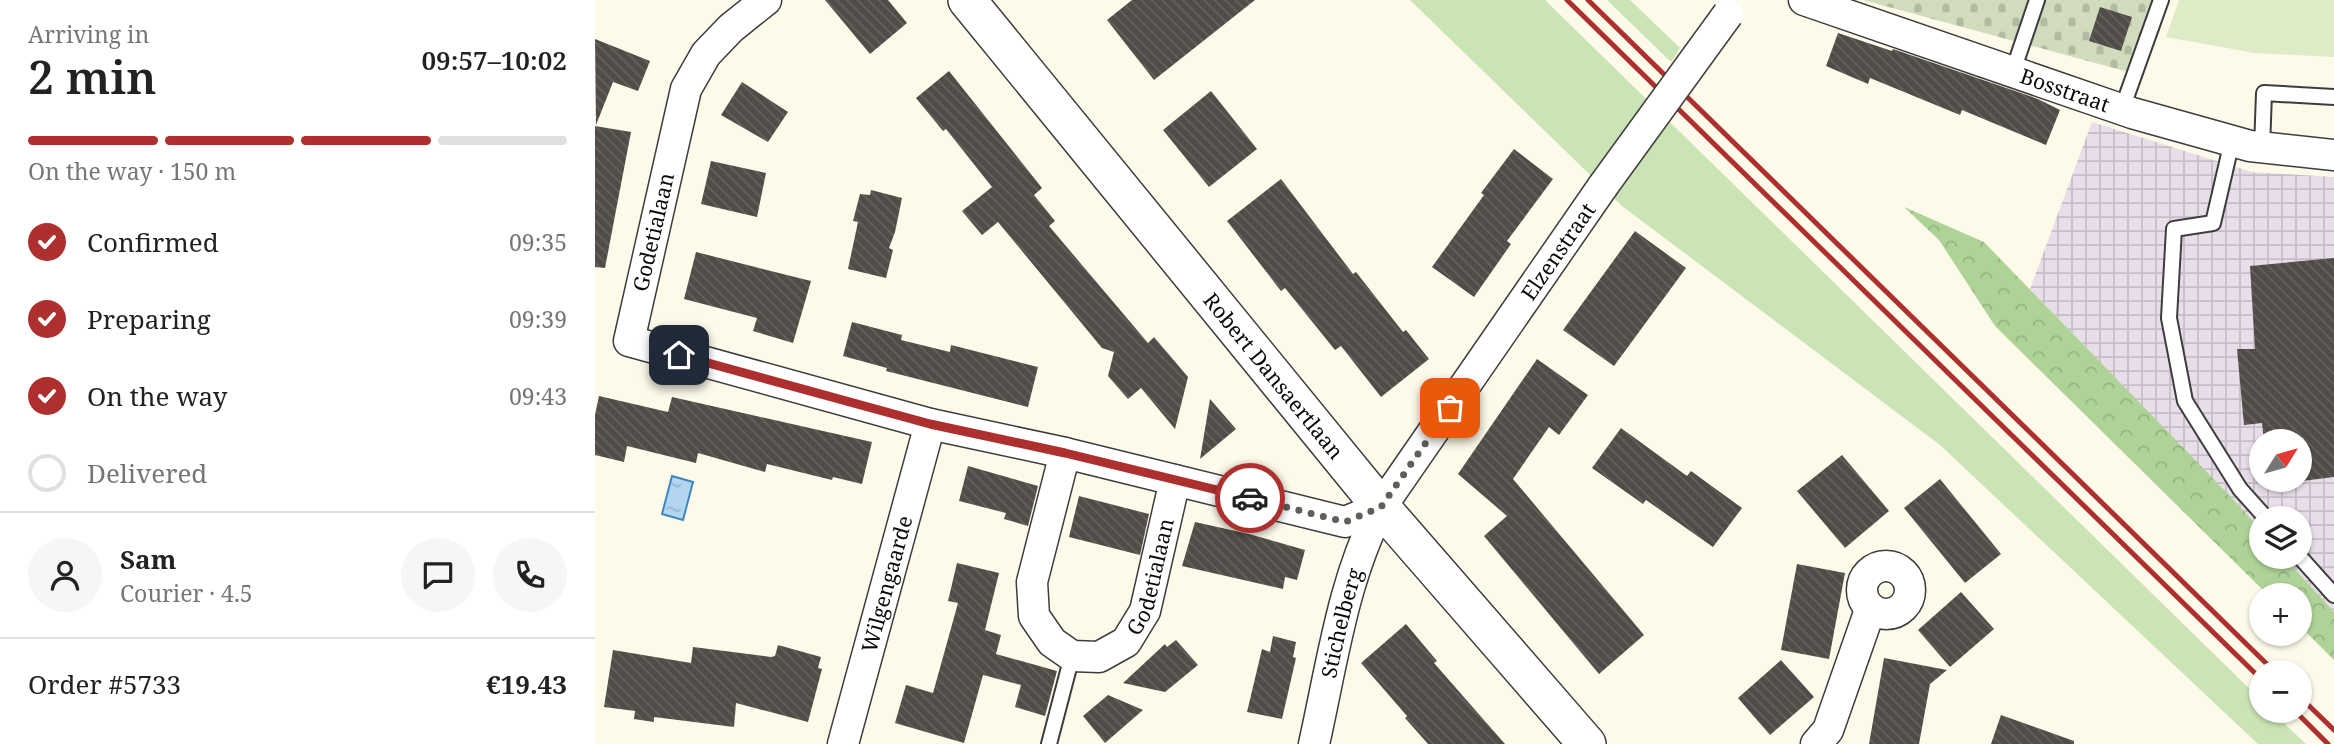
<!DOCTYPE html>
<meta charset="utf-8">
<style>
body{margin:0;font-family:"Noto Serif",serif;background:#f6f6f6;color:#222;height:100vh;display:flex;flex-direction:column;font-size:26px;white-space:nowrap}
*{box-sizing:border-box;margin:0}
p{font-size:23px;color:#767676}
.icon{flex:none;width:38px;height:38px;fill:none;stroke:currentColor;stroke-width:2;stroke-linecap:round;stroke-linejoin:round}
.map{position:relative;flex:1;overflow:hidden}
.sheet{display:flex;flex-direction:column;background:#fff;width:595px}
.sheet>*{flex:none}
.needle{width:46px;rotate:53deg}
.tools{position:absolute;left:1654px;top:429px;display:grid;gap:14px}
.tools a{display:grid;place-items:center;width:63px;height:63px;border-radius:50%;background:#fff;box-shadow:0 2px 5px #0004;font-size:35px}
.pin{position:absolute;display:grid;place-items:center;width:60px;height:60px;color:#fff;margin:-30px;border-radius:14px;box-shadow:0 4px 10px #0006}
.courier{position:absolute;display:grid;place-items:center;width:70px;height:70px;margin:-35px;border:5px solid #ad302f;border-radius:50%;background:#fff;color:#222;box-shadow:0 2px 9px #0007}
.headline em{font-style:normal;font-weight:600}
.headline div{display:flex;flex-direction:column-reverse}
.headline{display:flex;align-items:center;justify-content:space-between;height:119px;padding:0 28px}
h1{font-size:46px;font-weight:600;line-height:52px}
.bar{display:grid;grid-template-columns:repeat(4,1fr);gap:10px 7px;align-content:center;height:84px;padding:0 28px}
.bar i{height:9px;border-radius:5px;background:#e0e0e0}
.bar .on{background:#ad302f}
.bar p{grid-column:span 4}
.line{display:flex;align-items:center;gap:18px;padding:0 28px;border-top:2px solid #e0e0e0}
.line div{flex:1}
.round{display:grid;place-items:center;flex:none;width:74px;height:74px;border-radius:37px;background:#f6f6f6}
ol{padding:0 28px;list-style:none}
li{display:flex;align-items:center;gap:21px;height:77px}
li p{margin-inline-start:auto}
li .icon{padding:7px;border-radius:50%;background:#ad302f;color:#fff;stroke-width:4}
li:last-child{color:#767676}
li i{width:38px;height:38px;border:4px solid #e0e0e0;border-radius:50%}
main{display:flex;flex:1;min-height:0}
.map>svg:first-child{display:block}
.industrial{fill:url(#industrial-grid);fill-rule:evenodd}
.grass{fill:#cbe4b6}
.forest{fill:url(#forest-crowns)}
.cemetery{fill:url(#cemetery-stones)}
.pitch{fill:#ddecc7}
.water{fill:url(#water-ripples);stroke:#3f86c1;stroke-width:2}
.building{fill:url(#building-back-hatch)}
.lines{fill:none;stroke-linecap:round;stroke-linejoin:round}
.service-casing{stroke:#3d3d3d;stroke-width:18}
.minor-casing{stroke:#3d3d3d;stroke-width:33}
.tertiary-casing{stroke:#3d3d3d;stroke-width:40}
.service{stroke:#fff;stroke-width:14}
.minor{stroke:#fff;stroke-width:30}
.tertiary{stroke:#fff;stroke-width:37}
.rail{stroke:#ad302f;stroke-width:5}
.minor-bridge-casing{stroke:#3d3d3d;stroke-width:33;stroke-linecap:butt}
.minor-bridge{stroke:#fff;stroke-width:30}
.done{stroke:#5f5e58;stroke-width:7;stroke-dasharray:0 12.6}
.route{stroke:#ad302f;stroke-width:9}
.labels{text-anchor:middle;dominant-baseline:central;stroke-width:7;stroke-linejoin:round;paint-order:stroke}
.street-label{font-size:21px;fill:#0a0a0a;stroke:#fff}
</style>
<main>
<section class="sheet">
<div class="headline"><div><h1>2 min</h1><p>Arriving in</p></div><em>09:57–10:02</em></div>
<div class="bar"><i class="on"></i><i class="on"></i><i class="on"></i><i></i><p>On the way · 150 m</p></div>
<ol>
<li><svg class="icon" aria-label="check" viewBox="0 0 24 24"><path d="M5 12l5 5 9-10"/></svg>Confirmed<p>09:35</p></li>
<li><svg class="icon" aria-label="check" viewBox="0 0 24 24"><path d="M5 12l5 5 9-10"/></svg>Preparing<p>09:39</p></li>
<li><svg class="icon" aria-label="check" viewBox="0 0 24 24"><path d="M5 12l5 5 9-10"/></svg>On the way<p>09:43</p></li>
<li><i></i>Delivered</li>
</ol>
<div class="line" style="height:126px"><a class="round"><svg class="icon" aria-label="person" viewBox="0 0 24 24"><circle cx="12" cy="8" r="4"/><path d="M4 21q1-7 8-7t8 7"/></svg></a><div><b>Sam</b><p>Courier · 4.5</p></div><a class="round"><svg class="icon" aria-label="chat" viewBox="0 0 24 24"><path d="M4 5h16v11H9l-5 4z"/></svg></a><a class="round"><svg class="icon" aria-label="phone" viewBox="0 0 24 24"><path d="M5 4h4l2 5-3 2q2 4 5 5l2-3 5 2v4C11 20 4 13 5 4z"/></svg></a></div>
<div class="line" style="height:91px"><div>Order #5733</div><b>€19.43</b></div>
</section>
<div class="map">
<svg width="1739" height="744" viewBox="0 0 1739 744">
<defs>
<pattern id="industrial-grid" width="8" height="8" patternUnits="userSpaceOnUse" patternTransform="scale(1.75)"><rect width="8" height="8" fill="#e8dee9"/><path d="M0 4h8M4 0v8" fill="none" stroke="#c6bdc6"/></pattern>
<pattern id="forest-crowns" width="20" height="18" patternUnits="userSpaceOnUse" patternTransform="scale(1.75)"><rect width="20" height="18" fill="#afd397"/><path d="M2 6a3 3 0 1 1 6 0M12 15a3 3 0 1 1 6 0" fill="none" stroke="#95b481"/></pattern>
<pattern id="cemetery-stones" width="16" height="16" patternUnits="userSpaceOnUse" patternTransform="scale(1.75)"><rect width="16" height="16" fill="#d0dcbd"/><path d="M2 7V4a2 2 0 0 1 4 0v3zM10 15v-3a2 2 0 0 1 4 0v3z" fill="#b1bba1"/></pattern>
<pattern id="water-ripples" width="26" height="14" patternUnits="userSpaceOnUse" patternTransform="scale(1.75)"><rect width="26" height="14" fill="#b2d5f0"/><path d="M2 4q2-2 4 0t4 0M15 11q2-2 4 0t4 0" fill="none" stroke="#98b6cc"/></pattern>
<pattern id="building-back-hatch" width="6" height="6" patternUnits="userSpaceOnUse" patternTransform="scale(1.75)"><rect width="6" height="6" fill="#514c47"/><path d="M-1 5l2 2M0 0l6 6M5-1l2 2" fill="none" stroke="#65615d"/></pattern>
</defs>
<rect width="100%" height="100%" fill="#fdfae9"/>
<path class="industrial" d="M1497,122l160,50 82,5v435l-50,-55 15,-1v-38h-38v12l-231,-241zM1666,441h38v39h-38z"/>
<g class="grass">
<polygon points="815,0 950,0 1666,700 1666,710 1676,711 1711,744 1663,744 1345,445 1027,206"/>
<polygon points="1012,0 1035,0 1085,48 1076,62"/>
</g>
<polygon class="forest" points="1309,207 1389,242 1635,496 1666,530 1666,556 1689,557 1739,612 1739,660 1705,626 1704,595 1673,595 1400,326 1344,240"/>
<polygon class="cemetery" points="1268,0 1559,0 1537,73"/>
<polygon class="pitch" points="1584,0 1739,0 1739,57 1660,53 1571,37"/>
<polygon class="water" points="77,476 98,482 88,520 67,514"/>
<g class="building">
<polygon points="230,0 293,0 312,23 275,54"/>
<polygon points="537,0 660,0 559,80 512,20"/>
<polygon points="1505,7 1537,17 1526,51 1494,41"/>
<polygon points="1243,33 1297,51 1298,49 1443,99 1465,110 1451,145 1367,110 1365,115 1275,78 1273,84 1231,66"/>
<polygon points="0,39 55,61 43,91 18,82 1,125"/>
<polygon points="354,71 447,188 439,195 460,221 454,226 553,343 559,337 593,377 580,429 546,388 533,399 513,376 519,352 507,348 403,222 387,235 367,211 397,187 351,129 348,131 321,98"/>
<polygon points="147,82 193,112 173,142 126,115"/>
<polygon points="616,91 662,149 614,187 568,130"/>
<polygon points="0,126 36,132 10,268 0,267"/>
<polygon points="919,149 958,179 912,241 916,244 879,297 837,267 889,195 886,193"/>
<polygon points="116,161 171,173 162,217 106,204"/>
<polygon points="686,179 758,274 761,272 808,332 811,330 834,359 786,397 746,346 740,350 690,288 686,291 632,221"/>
<polygon points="276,190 307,198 300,232 294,248 298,250 291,278 253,269 263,222 258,221 265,194 275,195"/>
<polygon points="1040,231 1091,268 1019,366 968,330"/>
<polygon points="101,252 216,281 198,343 158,331 162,318 89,299"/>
<polygon points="1739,258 1739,477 1675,485 1674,480 1704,480 1704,441 1669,441 1667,423 1649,425 1642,349 1660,349 1655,266"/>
<polygon points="257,322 307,335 306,340 355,352 356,345 443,367 433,407 291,371 292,368 248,356"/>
<polygon points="942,359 993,395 964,435 954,427 918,479 1049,635 1004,674 889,536 912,516 863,474"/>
<polygon points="4,396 73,412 77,397 277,442 267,484 238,477 237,480 172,464 170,472 103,453 101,463 32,446 29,462 0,455 0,415"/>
<polygon points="615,399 641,429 605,459"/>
<polygon points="1026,428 1092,476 1096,471 1147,508 1118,547 1051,500 1048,504 997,468"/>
<polygon points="1247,455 1294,511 1250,548 1202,491"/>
<polygon points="373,466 443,486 433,526 409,519 411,513 364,501"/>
<polygon points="1345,479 1406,554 1370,583 1309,508"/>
<polygon points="484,496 554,514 545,555 474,537"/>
<polygon points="600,522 654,534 710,550 702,580 690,577 688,589 587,566"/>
<polygon points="362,563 404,573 390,630 406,635 401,654 462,671 450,716 420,707 426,685 388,675 369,743 300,723 311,685 338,693 363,603 353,601"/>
<polygon points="1202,564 1250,573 1234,659 1186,650"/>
<polygon points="1366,592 1399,629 1355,667 1323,630"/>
<polygon points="811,624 842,661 839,663 910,744 833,744 810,718 812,716 766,663"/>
<polygon points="678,636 701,642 698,657 701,658 687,719 652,712 667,649 675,652"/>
<polygon points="581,640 603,665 570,692 528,683 570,644 572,647"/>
<polygon points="183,645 226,657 223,668 227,669 213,722 141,703 139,727 59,717 59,722 39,719 40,711 9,707 18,650 96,663 98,647 176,657 180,656"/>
<polygon points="1289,658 1352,670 1335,684 1324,744 1274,744"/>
<polygon points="1186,660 1219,697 1175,735 1143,698"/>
<polygon points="513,695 548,710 510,743 488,716"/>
<polygon points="1406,715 1479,741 1479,744 1396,744"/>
</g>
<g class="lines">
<g class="service-casing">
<g id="service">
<polyline points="1418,71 1442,0"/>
<polyline points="1527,109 1566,0"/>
<polyline points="1637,141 1618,223 1579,229 1574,318 1590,401 1645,489 1671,518"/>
<polyline points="1667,148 1669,93 1739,97"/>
<polyline points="1704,556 1739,595"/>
<polyline points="454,744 477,656"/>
</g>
</g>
<g class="minor-casing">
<g id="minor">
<polyline points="171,0 136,28 111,54 91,89 34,341 335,424 470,453 750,522 786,507"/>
<path id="s1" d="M1209,0l328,113 118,33 84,9"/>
<path id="s2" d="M470,453l-33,129 2,34 18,26 20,14 27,1 27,-15 19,-31 30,-131"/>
<circle cx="1291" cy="590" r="24"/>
<path id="s3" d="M248,744l87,-320"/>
<path id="s4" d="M719,744c18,-80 29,-165 67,-237l222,-321"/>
<polyline points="1221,744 1233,730 1275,610"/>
</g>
</g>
<g class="tertiary-casing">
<g id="tertiary">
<path id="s5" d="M372,0l414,507 206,237"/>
</g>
</g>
<use href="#service" class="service"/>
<use href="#minor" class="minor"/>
<use href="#tertiary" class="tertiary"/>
<g class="rail">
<polyline points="972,0 1666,679"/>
<polyline points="993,0 1680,672"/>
<polyline points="1704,696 1739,730"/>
<polyline points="1699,710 1733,744"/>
</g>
<g class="minor-bridge-casing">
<polyline id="minor-bridge" points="1008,186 1133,14"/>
</g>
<use href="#minor-bridge" class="minor-bridge"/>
</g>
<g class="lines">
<polyline class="done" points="655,498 750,522 786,507 855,408"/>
<polyline class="route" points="84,355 335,424 470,453 655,498"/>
</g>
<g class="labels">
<g class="street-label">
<text stroke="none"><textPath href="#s1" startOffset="276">Bosstraat</textPath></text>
<text transform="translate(58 232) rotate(-77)">Godetialaan</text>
<text stroke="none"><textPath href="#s4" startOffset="558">Elzenstraat</textPath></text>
<text stroke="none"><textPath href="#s5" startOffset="485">Robert Dansaertlaan</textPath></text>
<text stroke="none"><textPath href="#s2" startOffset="352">Godetialaan</textPath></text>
<text stroke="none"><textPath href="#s3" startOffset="166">Wilgengaarde</textPath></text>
<text stroke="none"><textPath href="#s4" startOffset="124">Stichelberg</textPath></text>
</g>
</g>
</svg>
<div class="tools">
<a><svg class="needle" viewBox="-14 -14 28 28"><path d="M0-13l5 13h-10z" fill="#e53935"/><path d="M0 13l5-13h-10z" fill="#767676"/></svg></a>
<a><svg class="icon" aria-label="layers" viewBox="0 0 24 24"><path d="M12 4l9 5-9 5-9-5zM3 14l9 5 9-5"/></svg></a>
<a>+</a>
<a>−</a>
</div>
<div class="pin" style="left:855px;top:408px;background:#ea580c"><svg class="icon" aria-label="bag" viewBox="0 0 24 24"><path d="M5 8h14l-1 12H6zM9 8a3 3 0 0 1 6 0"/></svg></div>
<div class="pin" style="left:84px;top:355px;background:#1f2937"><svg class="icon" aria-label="home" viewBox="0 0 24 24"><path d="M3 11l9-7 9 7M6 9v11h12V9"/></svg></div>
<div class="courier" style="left:655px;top:498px"><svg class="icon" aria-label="car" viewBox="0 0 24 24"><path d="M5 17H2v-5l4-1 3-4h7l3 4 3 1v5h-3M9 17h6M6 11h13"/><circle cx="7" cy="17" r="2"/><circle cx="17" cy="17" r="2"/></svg></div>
</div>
</main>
